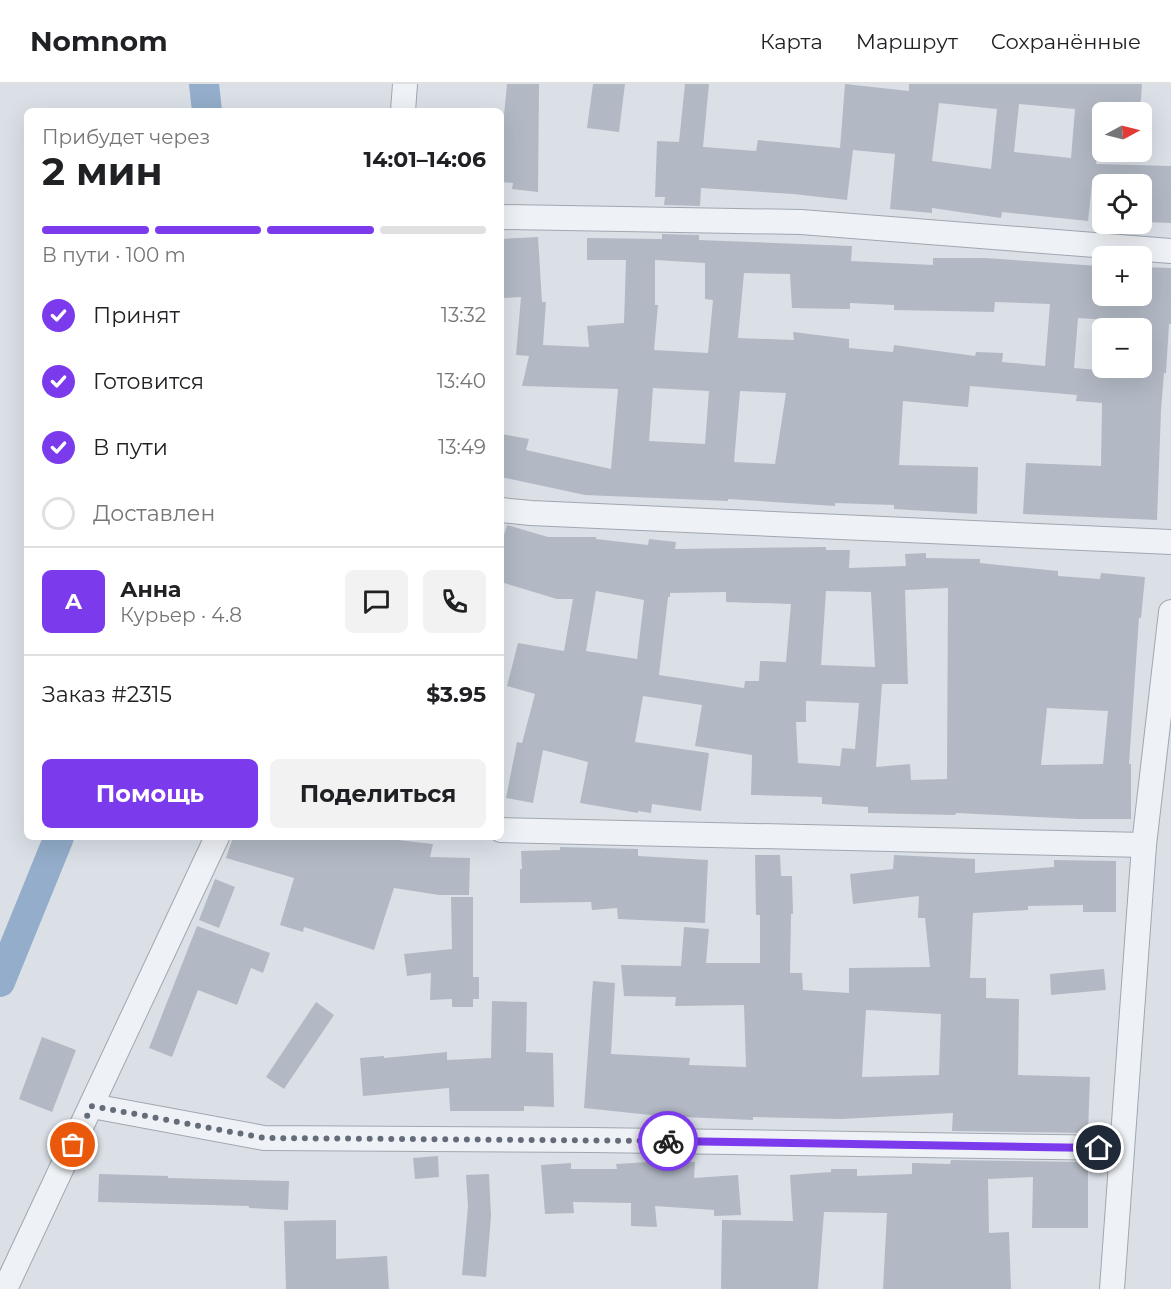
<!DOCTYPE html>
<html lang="ru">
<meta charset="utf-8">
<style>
body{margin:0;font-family:Montserrat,sans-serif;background:#f2f2f2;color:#202124;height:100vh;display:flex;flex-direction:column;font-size:22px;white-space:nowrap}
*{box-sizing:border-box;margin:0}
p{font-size:20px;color:#757577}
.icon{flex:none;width:33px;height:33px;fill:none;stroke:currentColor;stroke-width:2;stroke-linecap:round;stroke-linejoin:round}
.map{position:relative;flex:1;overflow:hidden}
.panel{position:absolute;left:24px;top:24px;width:480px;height:732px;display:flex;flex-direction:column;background:#fff;border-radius:9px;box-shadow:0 6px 24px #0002}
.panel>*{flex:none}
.needle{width:39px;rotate:83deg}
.controls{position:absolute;left:1092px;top:18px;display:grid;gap:12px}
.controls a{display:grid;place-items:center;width:60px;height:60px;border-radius:9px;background:#fff;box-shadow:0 6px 24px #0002;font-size:30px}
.pin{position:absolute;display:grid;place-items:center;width:51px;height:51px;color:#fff;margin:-26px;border:3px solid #fff;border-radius:50%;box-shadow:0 2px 6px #0007}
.courier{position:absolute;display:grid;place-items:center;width:60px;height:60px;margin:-30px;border:4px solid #7c3aed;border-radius:50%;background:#fff;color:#222;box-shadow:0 2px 8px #0007}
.summary em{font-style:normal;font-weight:700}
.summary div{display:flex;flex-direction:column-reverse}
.summary{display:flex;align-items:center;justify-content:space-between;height:102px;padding:0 18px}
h1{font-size:39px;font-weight:700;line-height:45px}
.bar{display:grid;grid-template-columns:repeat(4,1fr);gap:9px 6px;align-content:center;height:72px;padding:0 18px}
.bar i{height:8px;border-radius:4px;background:#e0e0e0}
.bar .selected{background:#7c3aed}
.bar p{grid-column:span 4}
.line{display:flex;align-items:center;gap:15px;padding:0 18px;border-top:2px solid #e0e0e0}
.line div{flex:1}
.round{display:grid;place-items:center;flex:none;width:63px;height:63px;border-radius:9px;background:#f2f2f2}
ol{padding:0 18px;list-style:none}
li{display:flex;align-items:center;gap:18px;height:66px}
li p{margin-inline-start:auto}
li .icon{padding:6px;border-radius:50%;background:#7c3aed;color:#fff;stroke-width:4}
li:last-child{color:#757577}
li i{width:33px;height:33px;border:3px solid #e0e0e0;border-radius:50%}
.action{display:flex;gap:12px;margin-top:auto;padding:12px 18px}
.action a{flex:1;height:69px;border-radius:9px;background:#7c3aed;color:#fff;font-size:24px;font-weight:700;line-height:69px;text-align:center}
.action a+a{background:#f2f2f2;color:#202124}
header{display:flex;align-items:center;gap:36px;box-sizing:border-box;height:84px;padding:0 30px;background:#fff;border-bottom:2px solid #e0e0e0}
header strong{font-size:28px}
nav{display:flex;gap:33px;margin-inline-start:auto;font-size:21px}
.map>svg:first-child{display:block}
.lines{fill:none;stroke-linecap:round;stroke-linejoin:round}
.canal{stroke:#93adca;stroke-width:30}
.building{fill:#b2b9c4;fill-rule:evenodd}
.street-casing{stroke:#a0a7b1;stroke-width:26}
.street{stroke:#eef1f5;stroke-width:24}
.done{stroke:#646c79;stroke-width:6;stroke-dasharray:0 10.8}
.route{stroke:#7c3aed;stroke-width:8}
</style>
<header>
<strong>Nomnom</strong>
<nav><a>Карта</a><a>Маршрут</a><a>Сохранённые</a></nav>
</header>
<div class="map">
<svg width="1171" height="1205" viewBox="0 0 1171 1205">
<rect width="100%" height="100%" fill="#dbe0e7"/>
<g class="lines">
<g class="canal">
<polyline points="204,0 207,27"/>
<polyline points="0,898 59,753"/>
</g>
</g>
<g class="building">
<polygon points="507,0 539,0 538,108 512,105 513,99 501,98 501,62"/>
<polygon points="593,0 625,0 619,48 587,44"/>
<path d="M685,0h24l-6,63 53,4 2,-11 82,8 5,-64 64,7v-7h233l-2,28h-39l-5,52 75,2v57l-29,-1v-38h-50l-4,37 -86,-9 -1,6 -69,-10v5l-42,-4 5,-55 -42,-4 -6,50 -54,-6 -92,-6 -1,18 -36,-1 1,-8h-10l2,-56 22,1zM939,19l58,6 -6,60 -59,-8zM1019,20l56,5 -4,49 -57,-6z"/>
<path d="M662,150l37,1v5l153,6 -1,15 82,4v-7h52l114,8v-2h3v32h40v-29l29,1v56h-2l-3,49h-2l-3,37 -4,110 -134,-6 3,-51 75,3 1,-63 -26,-2 1,-6 -107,-9 -2,21 -65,-6 -4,64 79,2 -1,47 -83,-5v-4l-59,-2v3l-107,-7v2l-143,-6 -84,-18v-43l28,5 -3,11 85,19 7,-80 -96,-3 7,-30 -13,-1 5,-58 -18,1 -2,-59 37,-2 4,65h4l-3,43 46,2 -2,-21 37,-3 2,-63h-39v-22l75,1zM655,176l50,3v36l8,1 -5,53 -54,-3 4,-45h-3zM744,189l46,1 2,34 58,1v-6l44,2v5l100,2 1,-10 55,2 -5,62 -43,-4 1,-9 -27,-1 -1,4 -81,-11 -1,7 -44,-4v-9l-56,-7 1,8 -56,-2zM1078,234l61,4 -1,6h4v40h-6l-1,5 -61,-5zM653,304l56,3 -4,53 -56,-3zM740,307l46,2 -11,71 -41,-2z"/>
<path d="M507,441l41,12h48v2l52,6 1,-6 27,3 -1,7 151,-2v3h24l-1,18 57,-2 -1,-12 21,-1v5l54,1v4l78,8v5l42,3 1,-6 44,4 -4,41h-2l-10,146h2v55h-52l-123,-6 -1,2 -87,-2v-6l-46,-3v-7l-71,-2 1,-40 -57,-9 7,-41 -59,-9 -8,46 74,11 -8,58 -49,-7 -1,9 -13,-2v2l-58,-10 8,-41 -45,-12 -10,53 -27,-5 11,-56 5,1 13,-49 -28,-8 11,-43 46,8 9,-52h-16l-56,-17v-38zM948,504l-1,191 -36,1 -1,-16 -34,3 6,-83h26l-3,-94zM596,507l48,9 -7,59 -51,-8zM826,507l45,1 4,75 -54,-2zM726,508v10l65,2 -5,58 -26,-1 -1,20h-14l-1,7 -85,-13 9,-78h2v-4zM806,617l53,2 -4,46 -13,-1 -2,18 -42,-3 -2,-41h10zM1047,624l61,3 -5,53 -62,1z"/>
<polygon points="233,753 371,753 433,760 430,773 470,774 469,811 439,811 394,804 374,866 304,843 303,848 280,841 294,794 226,774"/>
<polygon points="560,763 638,765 638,772 708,776 705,839 618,835 617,824 592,826 591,818 520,819 520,785 522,785 521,767 560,766"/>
<path d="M755,771h25l1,21h11l1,38h-2l-1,59h12l1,17 46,3v-25l81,-1 -5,-49h-7l1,-22 -66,8 -3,-30 43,-5 1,-14 81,4v14l79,-6v-7l62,1v51h-33v-7l-55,1v4l-55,3 -3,65h16v20l33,1 -1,76 72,2 -2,56 -136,-2 1,-18 -112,6 -88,-2v3l-93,-4 -76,-8 9,-127 22,2 -4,71 79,4 -1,7 57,2 -2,-62 -69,1 1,-9 -52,-1 -3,-31 60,1 3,-39 25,2 -3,34h54v-48h-4zM866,926l75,4 -2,61 -77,2z"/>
<polygon points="215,795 235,803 219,844 199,836"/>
<polygon points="451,813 473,813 473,893 479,893 479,915 473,915 473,923 452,923 452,915 430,916 431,889 407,892 404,870 452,865"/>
<polygon points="197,842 270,869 263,889 251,884 237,921 198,906 172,973 149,964"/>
<polygon points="1104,885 1106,906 1051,911 1050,890"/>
<polygon points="492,917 527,918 526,968 553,969 554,1023 524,1022 524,1027 450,1027 449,1004 363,1012 360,974 384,972 384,974 447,968 447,976 491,974"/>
<polygon points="316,918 334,931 284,1005 266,993"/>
<polygon points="42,953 76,966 52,1028 19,1015"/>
<polygon points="438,1072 439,1093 415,1095 413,1074"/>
<polygon points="951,1076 1088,1078 1088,1144 1032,1144 1033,1093 988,1095 989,1149 1009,1148 1011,1205 883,1205 887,1129 824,1128 818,1205 721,1205 722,1136 793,1137 790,1091 831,1088 831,1085 857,1085 857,1092 912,1090 912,1079 950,1080"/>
<polygon points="665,1077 695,1078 694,1094 738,1091 741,1131 714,1132 714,1126 655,1122 657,1143 631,1142 631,1119 573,1118 574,1129 545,1130 541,1081 571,1079 571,1085 617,1085 616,1080"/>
<polygon points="99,1090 168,1092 168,1094 289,1097 288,1126 249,1124 249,1122 98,1118"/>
<polygon points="489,1090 491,1132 486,1193 462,1191 468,1122 466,1091"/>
<polygon points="336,1136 336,1175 387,1172 389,1205 286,1205 284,1137"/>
</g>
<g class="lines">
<g class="street-casing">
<g id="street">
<polyline points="403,27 405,0"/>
<polyline points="501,133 801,138 1171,167"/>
<polyline points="501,426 531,429 1171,458"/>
<polyline points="501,746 1144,761"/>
<polyline points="92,1022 264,1054 592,1056 1121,1064"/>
<polyline points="5,1205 217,753"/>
<polyline points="1112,1205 1144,761 1171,528"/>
</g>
</g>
<use href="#street" class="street"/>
</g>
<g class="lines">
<polyline class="done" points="73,1061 92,1022 264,1054 668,1057"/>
<polyline class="route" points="668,1057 1099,1064"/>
</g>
</svg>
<div class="controls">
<a><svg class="needle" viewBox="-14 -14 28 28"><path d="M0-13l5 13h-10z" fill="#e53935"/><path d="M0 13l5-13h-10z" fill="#757577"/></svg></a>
<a><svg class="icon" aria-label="locate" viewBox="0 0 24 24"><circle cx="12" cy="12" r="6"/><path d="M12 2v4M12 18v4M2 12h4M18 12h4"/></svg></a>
<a>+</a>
<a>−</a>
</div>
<div class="pin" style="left:73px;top:1061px;background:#ea580c"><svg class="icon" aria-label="bag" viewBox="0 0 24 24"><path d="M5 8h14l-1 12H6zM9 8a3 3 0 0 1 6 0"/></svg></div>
<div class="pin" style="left:1099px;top:1064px;background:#1f2937"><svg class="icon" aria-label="home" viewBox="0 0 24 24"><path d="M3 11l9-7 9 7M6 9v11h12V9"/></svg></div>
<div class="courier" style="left:668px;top:1057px"><svg class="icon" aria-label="bike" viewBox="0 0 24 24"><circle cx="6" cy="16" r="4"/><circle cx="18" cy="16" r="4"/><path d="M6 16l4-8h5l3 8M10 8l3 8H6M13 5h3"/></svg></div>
<section class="panel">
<div class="summary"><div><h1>2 мин</h1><p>Прибудет через</p></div><em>14:01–14:06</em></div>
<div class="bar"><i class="selected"></i><i class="selected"></i><i class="selected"></i><i></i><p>В пути · 100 m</p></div>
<ol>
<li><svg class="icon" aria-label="check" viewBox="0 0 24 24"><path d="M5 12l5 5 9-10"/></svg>Принят<p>13:32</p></li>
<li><svg class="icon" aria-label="check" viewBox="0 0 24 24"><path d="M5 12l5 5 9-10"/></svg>Готовится<p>13:40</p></li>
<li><svg class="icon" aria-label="check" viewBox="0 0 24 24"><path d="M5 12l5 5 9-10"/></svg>В пути<p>13:49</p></li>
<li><i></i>Доставлен</li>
</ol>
<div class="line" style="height:108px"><b class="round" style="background:#7c3aed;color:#fff">А</b><div><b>Анна</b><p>Курьер · 4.8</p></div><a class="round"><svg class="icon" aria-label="chat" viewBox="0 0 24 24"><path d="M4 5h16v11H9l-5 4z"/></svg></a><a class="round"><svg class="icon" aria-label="phone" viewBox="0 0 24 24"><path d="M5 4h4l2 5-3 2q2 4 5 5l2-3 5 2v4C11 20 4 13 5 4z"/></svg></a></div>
<div class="line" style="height:78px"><div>Заказ #2315</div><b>$3.95</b></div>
<div class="action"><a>Помощь</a><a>Поделиться</a></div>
</section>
</div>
